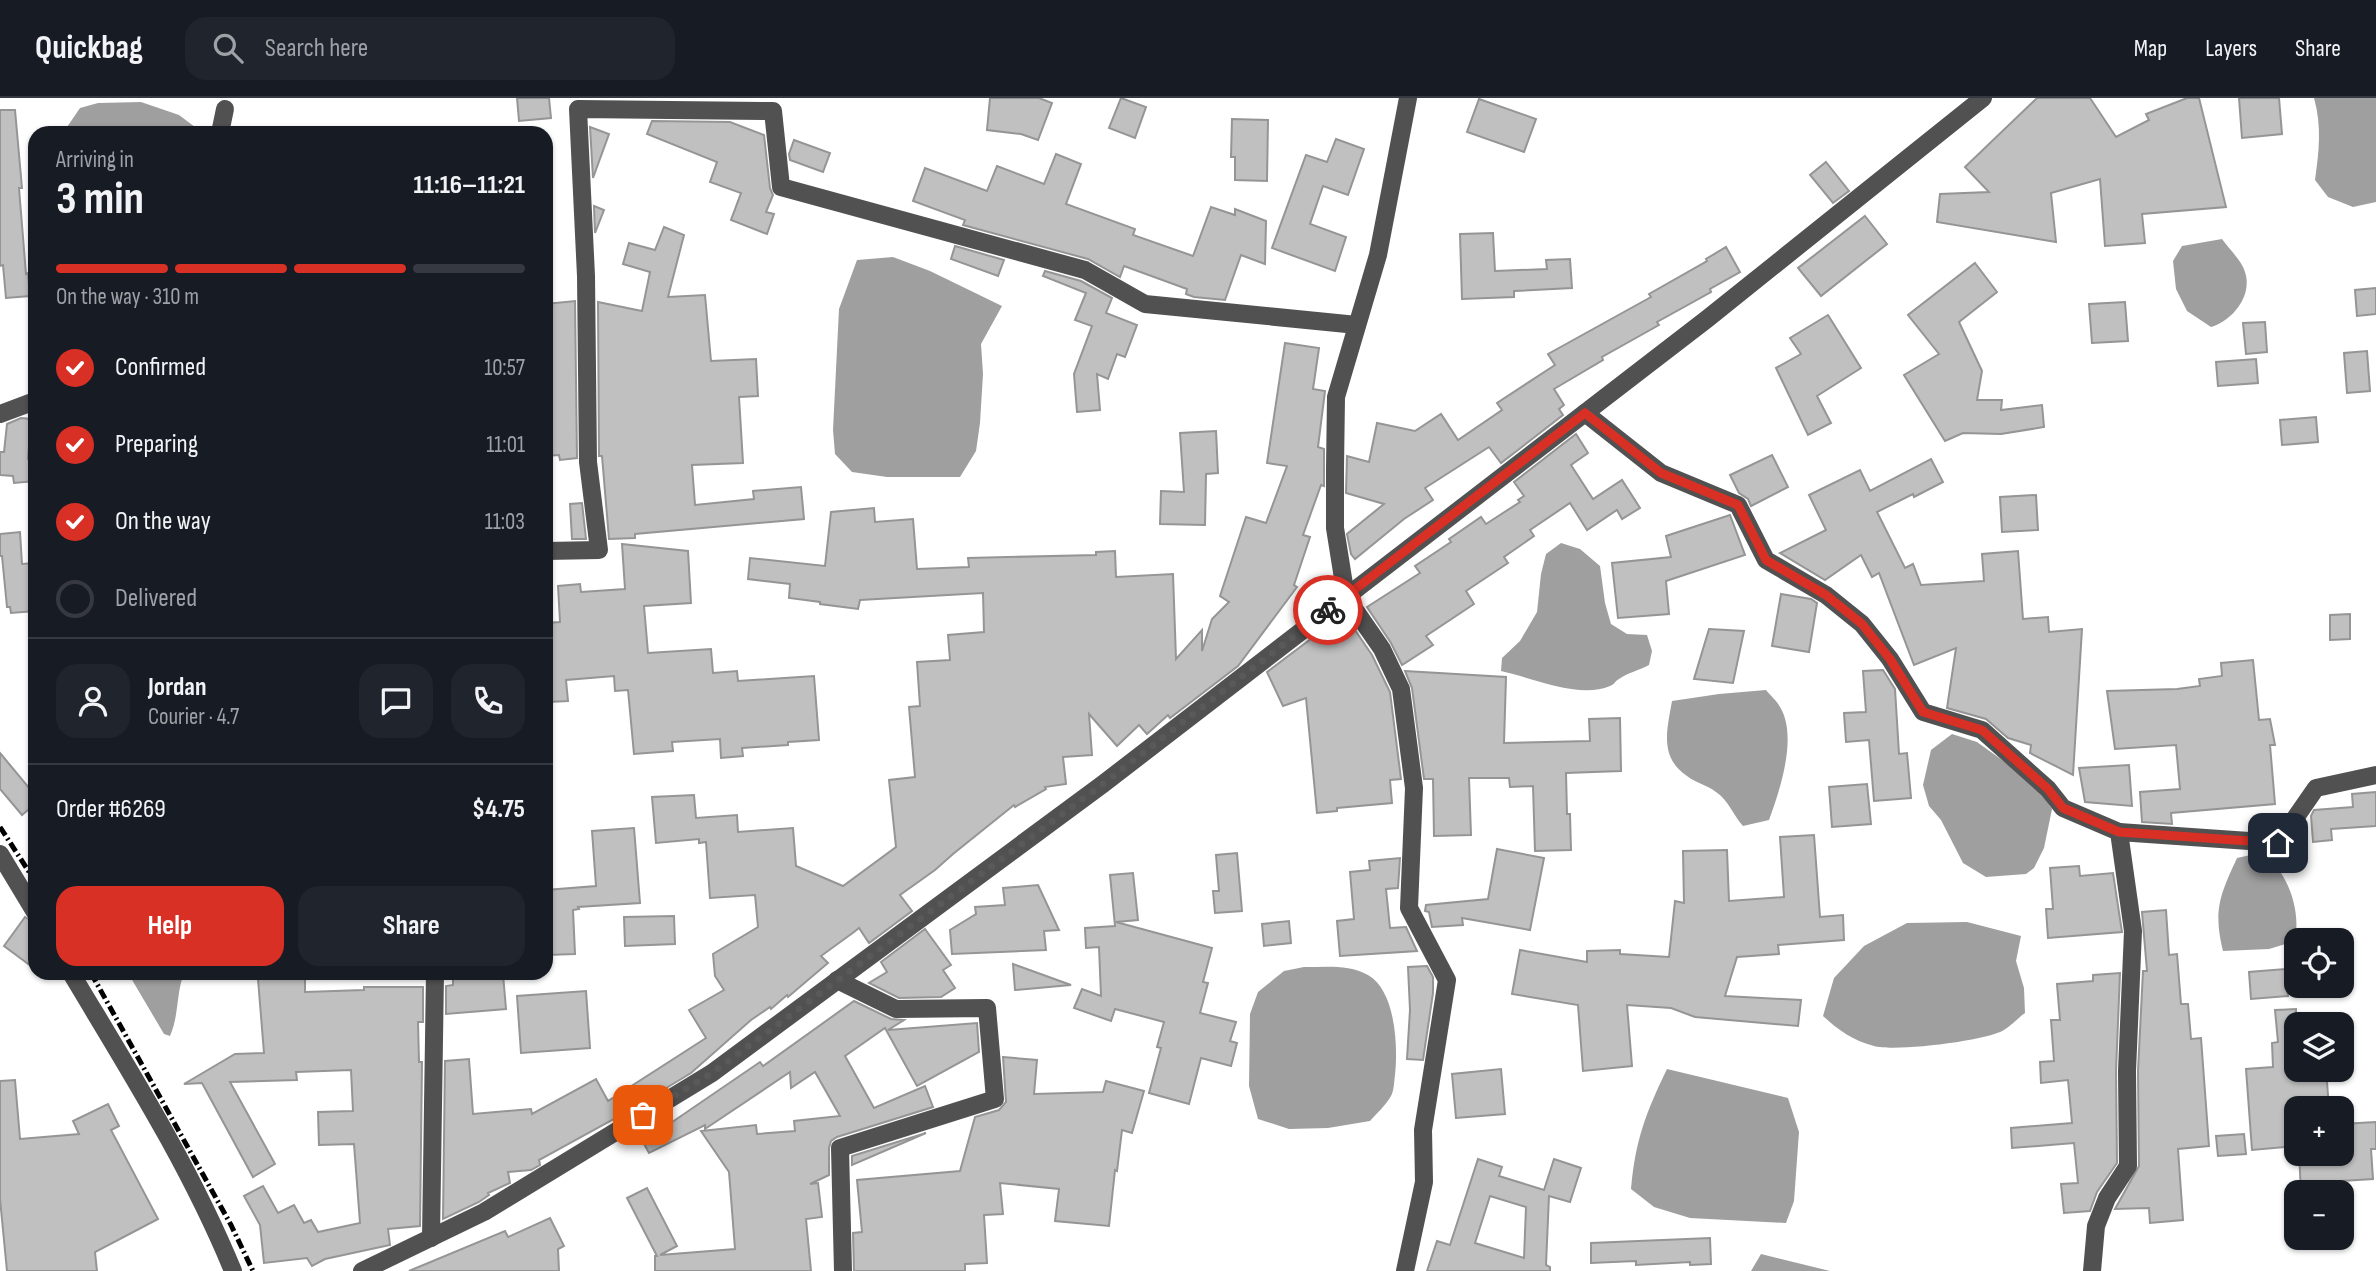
<!DOCTYPE html>
<meta charset="utf-8">
<style>
body{margin:0;font-family:"Sofia Sans Condensed",sans-serif;background:#20242c;color:#f1f3f6;height:100vh;display:flex;flex-direction:column;font-size:26px;white-space:nowrap}
*{box-sizing:border-box;margin:0}
p{font-size:23px;color:#9ea1a6}
.icon{flex:none;width:38px;height:38px;fill:none;stroke:currentColor;stroke-width:2;stroke-linecap:round;stroke-linejoin:round}
.map{position:relative;flex:1;overflow:hidden}
.side{position:absolute;left:28px;top:28px;width:525px;height:854px;display:flex;flex-direction:column;background:#171b24;border-radius:21px;box-shadow:0 2px 5px #0004}
.side>*{flex:none}
.fabs{position:absolute;left:2284px;top:830px;display:grid;gap:14px}
.fabs a{display:grid;place-items:center;width:70px;height:70px;border-radius:14px;background:#171b24;box-shadow:0 2px 5px #0004;font-size:35px}
.pin{position:absolute;display:grid;place-items:center;width:60px;height:60px;color:#fff;margin:-30px;border-radius:14px;box-shadow:0 4px 10px #0006}
.courier{position:absolute;display:grid;place-items:center;width:70px;height:70px;margin:-35px;border:5px solid #d93025;border-radius:50%;background:#fff;color:#222;box-shadow:0 2px 9px #0007}
.summary em{font-style:normal;font-weight:700}
.summary div{display:flex;flex-direction:column-reverse}
.summary{display:flex;align-items:center;justify-content:space-between;height:119px;padding:0 28px}
h1{font-size:46px;font-weight:700;line-height:52px}
.bar{display:grid;grid-template-columns:repeat(4,1fr);gap:10px 7px;align-content:center;height:84px;padding:0 28px}
.bar i{height:9px;border-radius:5px;background:#363941}
.bar .current{background:#d93025}
.bar p{grid-column:span 4}
.line{display:flex;align-items:center;gap:18px;padding:0 28px;border-top:2px solid #363941}
.line div{flex:1}
.round{display:grid;place-items:center;flex:none;width:74px;height:74px;border-radius:21px;background:#20242c}
ol{padding:0 28px;list-style:none}
li{display:flex;align-items:center;gap:21px;height:77px}
li p{margin-inline-start:auto}
li .icon{padding:7px;border-radius:50%;background:#d93025;color:#fff;stroke-width:4}
li:last-child{color:#9ea1a6}
li i{width:38px;height:38px;border:4px solid #363941;border-radius:50%}
.action{display:flex;gap:14px;margin-top:auto;padding:14px 28px}
.action a{flex:1;height:80px;border-radius:21px;background:#d93025;color:#fff;font-size:28px;font-weight:700;line-height:80px;text-align:center}
.action a+a{background:#20242c;color:#f1f3f6}
header{display:flex;align-items:center;gap:42px;box-sizing:border-box;height:98px;padding:0 35px;background:#171b24;border-bottom:2px solid #363941}
header strong{font-size:33px}
nav{display:flex;gap:38px;margin-inline-start:auto;font-size:24px}
.search{width:490px;height:63px;background:#20242c;display:flex;align-items:center;gap:18px;box-sizing:border-box;padding:0 24px;border-radius:21px;color:#9ea1a6;font-size:26px}
.map>svg:first-child{display:block}
.water{fill:#9f9f9f}
.building{fill:#c0c0c0;stroke:#959595;stroke-width:2;fill-rule:evenodd}
.lines{fill:none;stroke-linecap:round;stroke-linejoin:round}
.minor{stroke:#515151;stroke-width:18}
.rail{stroke:#000;stroke-width:5;stroke-dasharray:10 3.5 2 3.5;stroke-linecap:butt}
.done{stroke:#595959;stroke-width:7;stroke-dasharray:0 12.6}
.route{stroke:#d93025;stroke-width:9}
</style>
<header>
<strong>Quickbag</strong>
<div class="search"><svg class="icon" aria-label="search" viewBox="0 0 24 24"><circle cx="10" cy="10" r="6"/><path d="M15 15l6 6"/></svg>Search here</div>
<nav><a>Map</a><a>Layers</a><a>Share</a></nav>
</header>
<div class="map">
<svg width="2376" height="1173" viewBox="0 0 2376 1173">
<rect width="100%" height="100%" fill="#fff"/>
<g class="water">
<path d="M2314,0h62v104l-23,5 -25,-10 -13,-17c4,-28 7,-54 -1,-82z"/>
<polygon points="141,4 179,17 195,29 195,35 63,35 80,10 98,5"/>
<path d="M2222,141c7,10 20,22 23,33 8,24 -13,49 -34,55l-24,-16 -11,-22 -3,-28 9,-15z"/>
<polygon points="893,159 930,173 1002,208 981,246 983,276 980,325 976,353 960,379 887,379 852,374 835,356 833,332 839,211 857,162"/>
<path d="M1561,445l19,6 20,17 5,37 6,21 16,10 20,1 5,16 -3,14c-9,5 -22,8 -30,14 -5,3 -4,5 -9,7 -31,13 -77,-8 -109,-15l1,-13 18,-17 17,-29 4,-38 5,-20z"/>
<path d="M1766,592c4,5 11,11 14,17 18,29 0,83 -11,113l-26,6c-10,-11 -14,-25 -27,-34 -9,-7 -20,-9 -29,-16 -28,-19 -20,-46 -15,-75l47,-7z"/>
<polygon points="1952,636 1977,644 2034,685 2052,711 2044,750 2034,770 2026,776 1986,779 1963,765 1941,722 1929,708 1923,687 1931,652"/>
<path d="M2264,754c24,23 37,56 31,89l-26,8 -46,2c-10,-41 -3,-56 14,-93z"/>
<path d="M1967,824l54,14 -5,25 8,27 1,25c-7,5 -14,13 -21,17 -18,11 -109,22 -130,16 -20,-5 -36,-16 -51,-30l11,-38 30,-32 43,-23z"/>
<path d="M1304,869c21,0 45,-3 64,8 28,16 30,72 27,100 -1,7 -1,16 -4,21 -5,9 -14,17 -21,25l-42,7 -39,1 -31,-10 -9,-33 1,-72 8,-22 26,-21z"/>
<path d="M128,875h56c-8,21 -5,43 -14,63l-6,-2z"/>
<path d="M1667,971l121,29 11,34 -5,69 -8,22 -96,-5 -36,-11 -23,-18c4,-48 15,-77 36,-120z"/>
<polygon points="1761,1156 1830,1173 1751,1173"/>
</g>
<g class="building">
<polygon points="517,0 549,0 551,20 519,23"/>
<polygon points="990,0 1039,0 1052,5 1038,42 1021,36 987,32"/>
<polygon points="1121,0 1146,9 1135,40 1109,30"/>
<polygon points="2037,0 2090,0 2116,39 2149,22 2146,16 2187,0 2199,0 2226,109 2142,116 2145,145 2105,148 2100,81 2051,95 2056,144 1937,124 1940,96 1989,94 1965,69"/>
<polygon points="2239,0 2279,0 2282,36 2242,40"/>
<polygon points="1479,1 1536,21 1524,54 1467,34"/>
<polygon points="0,12 15,12 22,90 19,90 26,176 28,175 30,198 6,200 3,167 0,168"/>
<polygon points="1232,21 1268,22 1267,83 1235,82 1235,59 1231,59"/>
<polygon points="652,23 730,24 764,37 770,90 773,97 766,114 774,116 767,136 731,122 741,95 710,84 717,64 647,36"/>
<polygon points="590,29 609,36 593,80"/>
<polygon points="1336,41 1364,51 1348,97 1323,88 1310,126 1346,139 1335,173 1272,150 1306,57 1327,64"/>
<polygon points="794,42 830,55 823,74 790,62 789,56"/>
<polygon points="1056,56 1081,66 1066,106 1135,131 1133,137 1193,158 1211,109 1235,117 1235,111 1266,123 1265,166 1241,157 1225,202 1194,199 1186,196 1187,191 1124,168 1120,179 1088,161 963,127 965,122 913,103 925,70 987,93 997,68 1044,86"/>
<polygon points="1826,64 1849,93 1833,105 1810,77"/>
<polygon points="594,108 604,112 595,135"/>
<polygon points="1865,118 1887,146 1821,198 1798,170"/>
<polygon points="664,129 684,137 668,199 705,197 711,263 756,261 758,298 739,299 743,365 692,367 695,407 754,401 753,393 801,389 804,421 635,436 635,440 609,441 602,358 599,358 598,204 642,213 650,174 623,166 629,145 655,152"/>
<polygon points="1493,135 1495,173 1547,171 1546,162 1570,161 1572,190 1514,193 1514,199 1462,201 1460,136"/>
<polygon points="955,148 1004,162 998,178 951,161"/>
<polygon points="1726,149 1740,174 1710,191 1711,194 1657,224 1659,227 1602,259 1603,262 1554,291 1564,307 1559,311 1563,317 1501,365 1489,349 1425,390 1433,402 1404,421 1355,461 1351,456 1347,436 1384,406 1346,395 1347,358 1369,364 1377,325 1415,333 1441,316 1458,342 1502,312 1497,305 1555,267 1548,256 1651,199 1649,196 1707,163 1706,161"/>
<polygon points="1975,165 1997,194 1959,224 1982,273 1977,302 2002,302 2001,312 2042,307 2044,329 2001,336 1963,335 1945,343 1904,277 1939,256 1908,217"/>
<polygon points="1045,173 1081,183 1112,200 1106,215 1137,227 1125,259 1117,256 1108,281 1097,276 1100,312 1077,314 1074,276 1092,228 1075,222 1086,195 1043,178"/>
<polygon points="2376,190 2376,216 2357,218 2355,192"/>
<polygon points="575,203 577,360 560,362 559,357 546,358 546,206"/>
<polygon points="2125,204 2128,243 2092,245 2089,206"/>
<polygon points="1828,217 1861,270 1817,298 1831,325 1808,337 1776,270 1801,256 1790,240"/>
<polygon points="2265,224 2267,254 2246,256 2243,225"/>
<polygon points="1285,245 1319,250 1313,291 1325,293 1318,349 1324,351 1324,388 1321,387 1303,437 1310,439 1294,487 1297,489 1238,568 1170,620 1168,617 1147,636 1139,627 1117,648 1089,616 1092,657 1063,659 1066,686 1045,689 1046,691 1015,709 1014,707 953,756 935,772 900,797 912,813 869,845 859,830 854,834 821,858 828,865 788,899 787,897 771,911 770,909 751,922 691,975 625,1015 539,1062 540,1067 531,1072 508,1074 510,1085 488,1095 489,1097 479,1104 443,1121 445,963 469,961 473,1016 531,1011 532,1016 596,981 608,1003 706,940 689,912 724,892 715,878 713,856 758,829 755,797 710,800 706,744 699,745 699,741 656,745 652,699 694,697 696,720 737,717 738,734 793,730 796,768 843,788 896,749 889,682 915,679 909,609 920,608 917,564 950,562 948,537 984,534 983,495 860,502 858,511 820,506 820,504 789,500 790,486 748,481 750,460 825,468 831,414 874,410 875,424 913,421 917,471 969,469 968,460 1096,457 1096,454 1115,453 1116,479 1173,476 1176,561 1202,532 1202,553 1212,521 1229,504 1220,498 1246,419 1266,425 1287,368 1267,365"/>
<polygon points="2367,253 2370,293 2347,295 2344,255"/>
<polygon points="2256,261 2258,285 2218,288 2216,264"/>
<polygon points="2316,319 2318,344 2282,347 2280,322"/>
<polygon points="21,320 31,321 28,361 35,361 35,383 14,385 13,378 0,377 0,354 4,354 7,326"/>
<polygon points="1216,333 1218,375 1206,376 1205,427 1160,426 1161,393 1184,394 1180,335"/>
<polygon points="1576,336 1588,355 1571,367 1593,401 1622,382 1640,410 1622,421 1617,412 1587,432 1570,405 1530,432 1534,438 1504,459 1508,465 1466,493 1474,506 1426,538 1433,547 1402,567 1391,545 1367,509 1420,475 1415,468 1451,444 1449,441 1481,419 1486,426 1520,404 1518,402 1524,398 1514,384"/>
<polygon points="1772,357 1788,389 1751,408 1748,401 1739,395 1730,377"/>
<polygon points="1931,361 1943,384 1914,399 1913,396 1877,414 1905,470 1913,466 1921,487 1984,483 1982,456 2018,453 2023,521 2048,519 2049,534 2082,531 2073,677 2030,655 2031,647 2008,640 1986,621 1947,610 1956,550 1914,567 1879,475 1872,479 1861,457 1825,482 1780,455 1826,432 1809,397 1860,372 1870,393"/>
<polygon points="2036,397 2038,432 2002,434 2000,399"/>
<polygon points="582,405 586,441 572,441 570,406"/>
<polygon points="1730,417 1745,457 1666,483 1669,516 1618,520 1612,465 1671,459 1666,438"/>
<polygon points="20,434 22,466 33,465 35,513 11,515 10,509 7,509 2,458 0,458 0,436"/>
<polygon points="622,446 688,453 691,505 644,508 648,555 711,551 713,575 737,573 738,583 814,578 819,642 788,644 788,647 742,650 743,658 721,660 720,641 672,644 673,653 634,656 628,592 615,593 614,578 566,582 568,603 548,604 546,525 560,524 558,488 580,486 581,494 625,491"/>
<polygon points="1781,496 1811,501 1817,505 1809,554 1772,548"/>
<polygon points="1344,516 1372,557 1390,594 1401,681 1390,682 1392,705 1337,710 1337,713 1317,715 1306,600 1283,608 1267,574"/>
<polygon points="2350,516 2350,541 2330,542 2330,517"/>
<polygon points="1709,531 1744,533 1733,585 1694,581"/>
<polygon points="2253,562 2259,622 2270,621 2275,647 2270,647 2275,706 2171,715 2172,726 2142,724 2140,694 2180,691 2176,647 2115,651 2107,593 2177,591 2200,588 2199,581 2222,578 2221,565"/>
<polygon points="1883,572 1895,591 1899,656 1907,655 1911,700 1874,703 1869,642 1846,644 1844,615 1866,614 1863,573"/>
<polygon points="1405,573 1506,579 1504,645 1590,643 1589,621 1620,620 1621,673 1566,675 1567,716 1570,716 1571,752 1535,753 1533,688 1510,689 1509,680 1469,680 1471,737 1434,738 1433,681 1424,681 1412,590"/>
<polygon points="0,655 35,697 35,706 22,717 0,691"/>
<polygon points="2129,667 2132,708 2085,704 2079,670"/>
<polygon points="1867,686 1871,726 1832,729 1829,689"/>
<polygon points="2376,694 2376,728 2331,731 2332,742 2313,744 2311,718 2314,712 2353,709 2352,696"/>
<polygon points="634,730 640,805 578,809 579,811 573,812 575,856 546,857 546,792 596,788 592,733"/>
<polygon points="1814,737 1820,819 1843,817 1844,842 1778,847 1779,856 1737,859 1725,898 1801,902 1798,928 1695,919 1671,910 1627,907 1632,968 1583,973 1578,907 1512,896 1520,852 1587,864 1587,853 1620,852 1620,856 1669,859 1675,803 1684,805 1683,753 1727,752 1729,803 1784,799 1780,739"/>
<polygon points="1497,751 1544,760 1530,832 1462,820 1463,827 1432,829 1429,814 1425,813 1426,807 1488,801"/>
<polygon points="1237,755 1242,813 1215,815 1213,793 1219,793 1216,757"/>
<polygon points="1400,760 1398,790 1386,791 1390,830 1406,829 1417,853 1340,858 1337,823 1354,821 1350,774 1370,772 1369,763"/>
<polygon points="2079,768 2080,778 2113,775 2122,834 2048,840 2046,811 2053,811 2050,770"/>
<polygon points="1133,775 1138,822 1116,824 1212,850 1203,884 1208,885 1200,915 1236,924 1230,943 1237,945 1231,968 1201,960 1189,1006 1149,995 1161,950 1157,949 1164,924 1115,911 1111,923 1074,910 1082,891 1101,898 1099,849 1086,850 1085,830 1115,828 1110,777"/>
<polygon points="1038,787 1059,832 1044,833 1046,852 952,856 950,832 976,816 975,809 1005,807 1003,790"/>
<polygon points="2166,812 2169,857 2177,856 2181,906 2188,906 2191,941 2201,940 2209,1048 2178,1051 2183,1122 2150,1125 2149,1110 2115,1111 2139,1068 2138,973 2143,873 2147,873 2142,814"/>
<polygon points="674,818 675,846 625,848 624,819"/>
<polygon points="25,819 35,825 35,871 4,848"/>
<polygon points="1289,823 1291,845 1264,848 1262,826"/>
<polygon points="925,831 951,867 943,872 955,890 941,899 899,900 869,885 887,874 881,864"/>
<polygon points="1013,866 1071,887 1015,892"/>
<polygon points="1427,868 1433,879 1433,895 1423,962 1407,961 1410,912 1408,869"/>
<polygon points="2285,871 2288,898 2251,901 2249,874"/>
<polygon points="2120,875 2116,973 2117,1065 2097,1094 2090,1113 2064,1115 2061,1086 2078,1085 2074,1045 2012,1050 2011,1030 2072,1025 2068,982 2041,985 2040,964 2054,963 2051,922 2060,922 2057,886 2093,883 2093,877"/>
<polygon points="503,876 506,911 446,916 446,888 453,887 453,880"/>
<polygon points="305,877 305,894 364,892 364,889 423,889 423,924 418,924 419,964 422,964 420,1128 388,1131 390,1147 325,1161 312,1168 307,1160 264,1165 260,1127 244,1098 263,1088 278,1115 294,1107 304,1125 311,1122 318,1134 360,1125 354,1046 319,1047 318,1014 353,1013 351,972 296,974 297,982 230,984 275,1066 253,1079 202,985 184,986 235,956 264,955 258,881"/>
<polygon points="586,893 590,950 521,955 517,898"/>
<polygon points="854,903 891,921 904,922 888,932 977,925 979,954 917,988 885,930 845,958 874,1010 925,988 933,1009 837,1039 831,1043 829,1050 829,1077 810,1086 818,1085 822,1119 806,1121 811,1173 655,1173 655,1158 657,1158 627,1100 647,1090 677,1148 660,1157 735,1151 729,1074 701,1033 756,1027 757,1036 795,1033 794,1023 840,1018 815,974 791,990 790,974 705,1031 705,1027 649,1055 643,1044 760,964 763,968"/>
<polygon points="2296,911 2296,971 2326,971 2329,1010 2296,1010 2296,1048 2252,1052 2246,971 2273,969 2272,945 2278,944 2275,912"/>
<polygon points="1003,959 1037,962 1034,996 1103,994 1106,983 1144,993 1132,1035 1122,1032 1117,1073 1115,1072 1109,1128 1055,1123 1059,1091 1000,1085 1003,1116 984,1117 987,1165 965,1166 965,1173 854,1173 853,1135 862,1134 857,1082 960,1073 975,1019 999,1012 1006,1004"/>
<polygon points="1501,971 1505,1016 1456,1020 1452,976"/>
<polygon points="15,982 20,1041 79,1036 73,1023 108,1006 119,1028 111,1032 158,1121 95,1154 97,1173 7,1173 0,1101 0,983"/>
<polygon points="2376,1024 2376,1051 2371,1051 2373,1081 2341,1083 2342,1094 2301,1094 2299,1055 2342,1055 2342,1026"/>
<polygon points="926,1035 852,1067 852,1058"/>
<polygon points="2244,1036 2246,1056 2218,1058 2216,1038"/>
<path d="M1478,1061l24,8 -3,9 45,14 10,-31 27,9 -11,34 -21,-6 -3,69 4,2v4h-123l10,-30 13,4zM1490,1098l36,11 -2,51 -49,-15z"/>
<polygon points="550,1120 564,1148 558,1151 559,1173 409,1173 505,1133 508,1139"/>
<polygon points="1710,1140 1711,1166 1690,1167 1690,1164 1636,1167 1636,1163 1591,1165 1591,1145"/>
</g>
<g class="lines">
<g class="minor">
<polyline points="220,35 225,11"/>
<polyline points="1585,315 1661,375 1738,407 1766,462 1826,497 1862,526 1890,561 1923,614 1982,632 2048,691 2063,710 2119,734 2133,833 2127,973 2128,1068 2107,1100 2096,1128 2092,1173"/>
<polyline points="0,316 35,303"/>
<polyline points="546,453 599,452 588,364 586,178 578,11 773,13 781,89 1085,172 1145,206 1357,227"/>
<polyline points="2119,734 2278,745 2316,690 2376,677"/>
<polyline points="0,756 35,814"/>
<path d="M71,875c58,97 119,193 162,298"/>
<polyline points="837,882 896,911 987,910 995,1001 840,1050 843,1173"/>
<polyline points="431,1140 435,875"/>
<polyline points="362,1173 484,1114 712,975 1103,686 1707,221 1983,0"/>
<polyline points="1405,1173 1424,1084 1423,1032 1447,882 1409,810 1414,690 1401,591 1382,551 1346,499 1335,430 1335,370 1336,299 1378,157 1408,0"/>
</g>
<g class="rail">
<polyline points="0,729 35,783"/>
<polyline points="91,875 231,1127 253,1173"/>
</g>
</g>
<g class="lines">
<polyline class="done" points="643,1017 712,975 1103,686 1328,512"/>
<polyline class="route" points="1328,512 1585,315 1661,375 1738,407 1766,462 1826,497 1862,526 1890,561 1923,614 1982,632 2048,691 2063,710 2119,734 2278,745"/>
</g>
</svg>
<div class="fabs">
<a><svg class="icon" aria-label="locate" viewBox="0 0 24 24"><circle cx="12" cy="12" r="6"/><path d="M12 2v4M12 18v4M2 12h4M18 12h4"/></svg></a>
<a><svg class="icon" aria-label="layers" viewBox="0 0 24 24"><path d="M12 4l9 5-9 5-9-5zM3 14l9 5 9-5"/></svg></a>
<a>+</a>
<a>−</a>
</div>
<div class="pin" style="left:643px;top:1017px;background:#ea580c"><svg class="icon" aria-label="bag" viewBox="0 0 24 24"><path d="M5 8h14l-1 12H6zM9 8a3 3 0 0 1 6 0"/></svg></div>
<div class="pin" style="left:2278px;top:745px;background:#1f2937"><svg class="icon" aria-label="home" viewBox="0 0 24 24"><path d="M3 11l9-7 9 7M6 9v11h12V9"/></svg></div>
<div class="courier" style="left:1328px;top:512px"><svg class="icon" aria-label="bike" viewBox="0 0 24 24"><circle cx="6" cy="16" r="4"/><circle cx="18" cy="16" r="4"/><path d="M6 16l4-8h5l3 8M10 8l3 8H6M13 5h3"/></svg></div>
<section class="side">
<div class="summary"><div><h1>3 min</h1><p>Arriving in</p></div><em>11:16–11:21</em></div>
<div class="bar"><i class="current"></i><i class="current"></i><i class="current"></i><i></i><p>On the way · 310 m</p></div>
<ol>
<li><svg class="icon" aria-label="check" viewBox="0 0 24 24"><path d="M5 12l5 5 9-10"/></svg>Confirmed<p>10:57</p></li>
<li><svg class="icon" aria-label="check" viewBox="0 0 24 24"><path d="M5 12l5 5 9-10"/></svg>Preparing<p>11:01</p></li>
<li><svg class="icon" aria-label="check" viewBox="0 0 24 24"><path d="M5 12l5 5 9-10"/></svg>On the way<p>11:03</p></li>
<li><i></i>Delivered</li>
</ol>
<div class="line" style="height:126px"><a class="round"><svg class="icon" aria-label="person" viewBox="0 0 24 24"><circle cx="12" cy="8" r="4"/><path d="M4 21q1-7 8-7t8 7"/></svg></a><div><b>Jordan</b><p>Courier · 4.7</p></div><a class="round"><svg class="icon" aria-label="chat" viewBox="0 0 24 24"><path d="M4 5h16v11H9l-5 4z"/></svg></a><a class="round"><svg class="icon" aria-label="phone" viewBox="0 0 24 24"><path d="M5 4h4l2 5-3 2q2 4 5 5l2-3 5 2v4C11 20 4 13 5 4z"/></svg></a></div>
<div class="line" style="height:91px"><div>Order #6269</div><b>$4.75</b></div>
<div class="action"><a>Help</a><a>Share</a></div>
</section>
</div>
